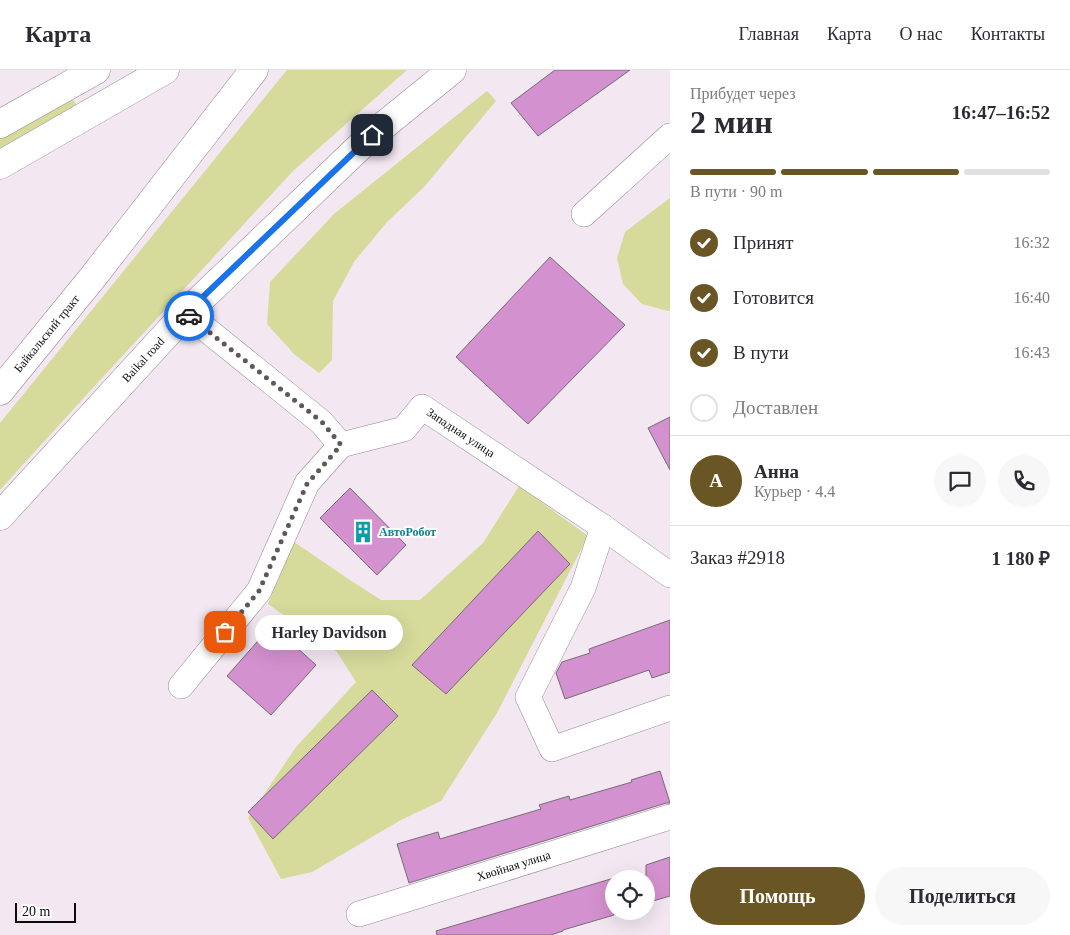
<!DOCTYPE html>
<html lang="ru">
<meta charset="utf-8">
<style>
body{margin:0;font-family:Georgia,serif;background:#f7f7f7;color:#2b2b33;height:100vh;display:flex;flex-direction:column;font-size:19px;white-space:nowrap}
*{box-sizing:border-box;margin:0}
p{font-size:16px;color:#7c7c81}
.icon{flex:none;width:28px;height:28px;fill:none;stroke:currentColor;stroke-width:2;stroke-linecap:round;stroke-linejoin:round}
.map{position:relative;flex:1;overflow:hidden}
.panel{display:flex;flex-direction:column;background:#fff;width:400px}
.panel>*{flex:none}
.fabs{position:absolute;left:605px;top:800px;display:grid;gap:10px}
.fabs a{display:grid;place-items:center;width:50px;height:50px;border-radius:50%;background:#fff;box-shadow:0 5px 20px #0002;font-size:25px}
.scale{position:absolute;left:15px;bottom:12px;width:61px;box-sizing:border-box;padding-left:5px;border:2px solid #0e0a0d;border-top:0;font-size:14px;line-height:18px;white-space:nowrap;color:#0e0a0d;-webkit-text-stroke:4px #fff;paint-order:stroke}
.pin{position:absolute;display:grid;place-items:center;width:42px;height:42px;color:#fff;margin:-21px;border-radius:10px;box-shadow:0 2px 8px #0006}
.courier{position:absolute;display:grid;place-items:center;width:50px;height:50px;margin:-25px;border:4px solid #1a73e8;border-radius:50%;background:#fff;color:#222;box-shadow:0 1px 6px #0007}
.bubble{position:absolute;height:35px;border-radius:18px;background:#fff;box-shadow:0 5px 20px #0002;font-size:16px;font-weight:700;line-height:35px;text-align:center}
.head em{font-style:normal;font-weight:700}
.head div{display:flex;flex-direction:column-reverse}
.head{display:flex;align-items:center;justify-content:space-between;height:85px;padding:0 20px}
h1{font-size:32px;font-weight:700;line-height:38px}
.bar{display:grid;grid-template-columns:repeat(4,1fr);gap:8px 5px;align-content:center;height:60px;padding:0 20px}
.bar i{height:6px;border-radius:4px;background:#e1e1e2}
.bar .active{background:#695624}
.bar p{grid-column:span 4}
.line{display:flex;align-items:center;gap:12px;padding:0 20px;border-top:1px solid #e1e1e2}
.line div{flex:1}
.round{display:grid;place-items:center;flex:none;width:52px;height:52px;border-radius:26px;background:#f7f7f7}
ol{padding:0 20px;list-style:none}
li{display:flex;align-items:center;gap:15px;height:55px}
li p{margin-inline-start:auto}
li .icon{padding:5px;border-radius:50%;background:#695624;color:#fff;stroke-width:4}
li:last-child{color:#7c7c81}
li i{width:28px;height:28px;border:2px solid #e1e1e2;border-radius:50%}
.action{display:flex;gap:10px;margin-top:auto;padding:10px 20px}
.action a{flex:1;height:58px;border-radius:30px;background:#695624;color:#fff;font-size:20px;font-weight:700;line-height:58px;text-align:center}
.action a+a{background:#f7f7f7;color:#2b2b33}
header{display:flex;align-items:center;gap:30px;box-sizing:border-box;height:70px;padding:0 25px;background:#fff;border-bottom:1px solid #e1e1e2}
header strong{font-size:24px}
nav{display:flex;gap:28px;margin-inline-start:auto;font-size:18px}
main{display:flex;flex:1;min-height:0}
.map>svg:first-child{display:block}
.green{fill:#d6db9b}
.building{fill:#d491cf;stroke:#766c75}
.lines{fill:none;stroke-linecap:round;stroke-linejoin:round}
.minor-casing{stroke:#948993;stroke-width:26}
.major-casing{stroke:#948993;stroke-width:29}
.minor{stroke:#fff;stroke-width:25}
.major{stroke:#fff;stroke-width:28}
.done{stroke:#5e575d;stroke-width:5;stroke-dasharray:0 9}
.route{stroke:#1a73e8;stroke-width:6}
.labels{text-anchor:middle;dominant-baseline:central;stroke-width:4;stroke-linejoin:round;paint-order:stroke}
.street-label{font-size:12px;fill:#0e0a0d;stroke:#fff}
.culture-label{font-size:12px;font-weight:bold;fill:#0d838f;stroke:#fff;text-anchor:start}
</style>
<header>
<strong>Карта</strong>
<nav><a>Главная</a><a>Карта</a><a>О нас</a><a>Контакты</a></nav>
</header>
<main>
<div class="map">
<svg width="670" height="865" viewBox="0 0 670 865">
<rect width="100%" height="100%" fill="#f3e7f2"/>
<g class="green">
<polygon points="287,0 407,0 293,101 90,321 0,420 0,353"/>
<polygon points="487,21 496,31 424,117 387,152 354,192 333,231 332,290 319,303 294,284 267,254 270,212 334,144"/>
<polygon points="70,27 79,37 0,84 0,66"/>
<polygon points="670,128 670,241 668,241 642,234 623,214 617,188 625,162"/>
<polygon points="519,416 588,466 497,643 441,731 401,750 312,802 281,809 248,748 296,677 356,612 337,582 268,534 294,472 350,510 381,530 420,530 483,473"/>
</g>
<g class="building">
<polygon points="555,0 630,0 538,66 511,33"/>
<polygon points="550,187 625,255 528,354 456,287"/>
<polygon points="670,347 670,400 648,358"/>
<polygon points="350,418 406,475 377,505 320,448"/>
<polygon points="538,461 570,494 446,624 412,595"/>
<polygon points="670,550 670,602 652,608 649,600 565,629 556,603 562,592 590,583 589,579"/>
<polygon points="272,555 316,595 271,645 227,606"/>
<polygon points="372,620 398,646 273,769 248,742"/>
<polygon points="660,701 670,733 666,733 409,813 397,774 438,762 440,769 541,739 539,735 569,726 570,730 632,712 631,710"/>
<polygon points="670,787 670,826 646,833 646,795"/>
<polygon points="614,808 614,845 563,860 563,861 551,865 437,865 436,861"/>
</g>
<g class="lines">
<g class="minor-casing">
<g id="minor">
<polyline points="584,144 670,66"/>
<path id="s1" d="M186,243l135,109 20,23 63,-16 18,-22 181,120 67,48"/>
<polyline points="603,457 583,518 528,627 552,679 670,638"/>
<polyline points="181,616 259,521 307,413 341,375"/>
<path id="s2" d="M359,844l311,-97"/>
</g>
</g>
<g class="major-casing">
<g id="major">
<polyline points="0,54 96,0"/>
<polyline points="0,95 165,0"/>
<path id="s3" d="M0,321l93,-114 161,-207"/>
<path id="s4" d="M0,446l186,-203 186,-178 80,-65"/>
</g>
</g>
<use href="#minor" class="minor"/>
<use href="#major" class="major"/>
</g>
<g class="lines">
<polyline class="done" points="189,246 322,352 341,375 307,414 259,521 225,562"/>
<polyline class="route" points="189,246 186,243 372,65"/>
</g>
<defs>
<g id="building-bare" transform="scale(1.725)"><path d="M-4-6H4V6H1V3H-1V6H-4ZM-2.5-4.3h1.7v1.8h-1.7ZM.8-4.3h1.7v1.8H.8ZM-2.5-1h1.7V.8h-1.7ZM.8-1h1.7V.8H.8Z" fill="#0f9aa8" stroke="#fff" stroke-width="2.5" paint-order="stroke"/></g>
</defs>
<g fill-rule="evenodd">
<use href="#building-bare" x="363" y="462"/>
</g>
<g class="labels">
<g class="street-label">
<text stroke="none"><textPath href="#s3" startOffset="74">Байкальский тракт</textPath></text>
<text stroke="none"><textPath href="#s4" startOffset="212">Baikal road</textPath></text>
<text stroke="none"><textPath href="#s1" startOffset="344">Западная улица</textPath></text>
<text stroke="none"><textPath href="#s2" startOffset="162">Хвойная улица</textPath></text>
</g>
<g class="culture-label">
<text x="379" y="462">АвтоРобот</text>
</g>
</g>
</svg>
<div class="fabs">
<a><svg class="icon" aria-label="locate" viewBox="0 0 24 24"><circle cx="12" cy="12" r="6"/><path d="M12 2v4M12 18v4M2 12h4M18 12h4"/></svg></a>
</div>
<div class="scale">20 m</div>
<div class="pin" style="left:225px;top:562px;background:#ea580c"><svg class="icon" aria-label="bag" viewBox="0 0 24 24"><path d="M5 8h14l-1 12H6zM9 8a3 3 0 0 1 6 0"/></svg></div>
<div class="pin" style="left:372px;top:65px;background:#1f2937"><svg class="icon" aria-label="home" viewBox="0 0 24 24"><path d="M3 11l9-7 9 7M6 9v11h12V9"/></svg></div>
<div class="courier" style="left:189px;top:246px"><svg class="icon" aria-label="car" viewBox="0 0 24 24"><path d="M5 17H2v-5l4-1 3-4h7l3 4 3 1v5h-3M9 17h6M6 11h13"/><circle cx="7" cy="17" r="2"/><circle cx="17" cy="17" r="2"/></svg></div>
<div class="bubble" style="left:255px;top:545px;width:148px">Harley Davidson</div>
</div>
<section class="panel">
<div class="head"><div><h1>2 мин</h1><p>Прибудет через</p></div><em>16:47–16:52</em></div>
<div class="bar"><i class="active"></i><i class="active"></i><i class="active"></i><i></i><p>В пути · 90 m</p></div>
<ol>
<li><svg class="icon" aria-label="check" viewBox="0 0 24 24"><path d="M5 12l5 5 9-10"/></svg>Принят<p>16:32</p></li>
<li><svg class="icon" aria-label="check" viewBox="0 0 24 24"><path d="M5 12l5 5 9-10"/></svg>Готовится<p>16:40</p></li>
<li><svg class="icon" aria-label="check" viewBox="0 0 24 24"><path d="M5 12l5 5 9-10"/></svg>В пути<p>16:43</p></li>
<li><i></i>Доставлен</li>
</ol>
<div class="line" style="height:90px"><b class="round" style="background:#695624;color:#fff">А</b><div><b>Анна</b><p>Курьер · 4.4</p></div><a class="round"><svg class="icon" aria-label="chat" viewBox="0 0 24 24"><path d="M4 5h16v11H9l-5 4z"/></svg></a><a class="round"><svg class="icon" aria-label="phone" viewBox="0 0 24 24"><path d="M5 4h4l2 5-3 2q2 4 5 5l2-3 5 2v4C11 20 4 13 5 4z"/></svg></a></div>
<div class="line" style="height:65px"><div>Заказ #2918</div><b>1 180 ₽</b></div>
<div class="action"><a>Помощь</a><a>Поделиться</a></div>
</section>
</main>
